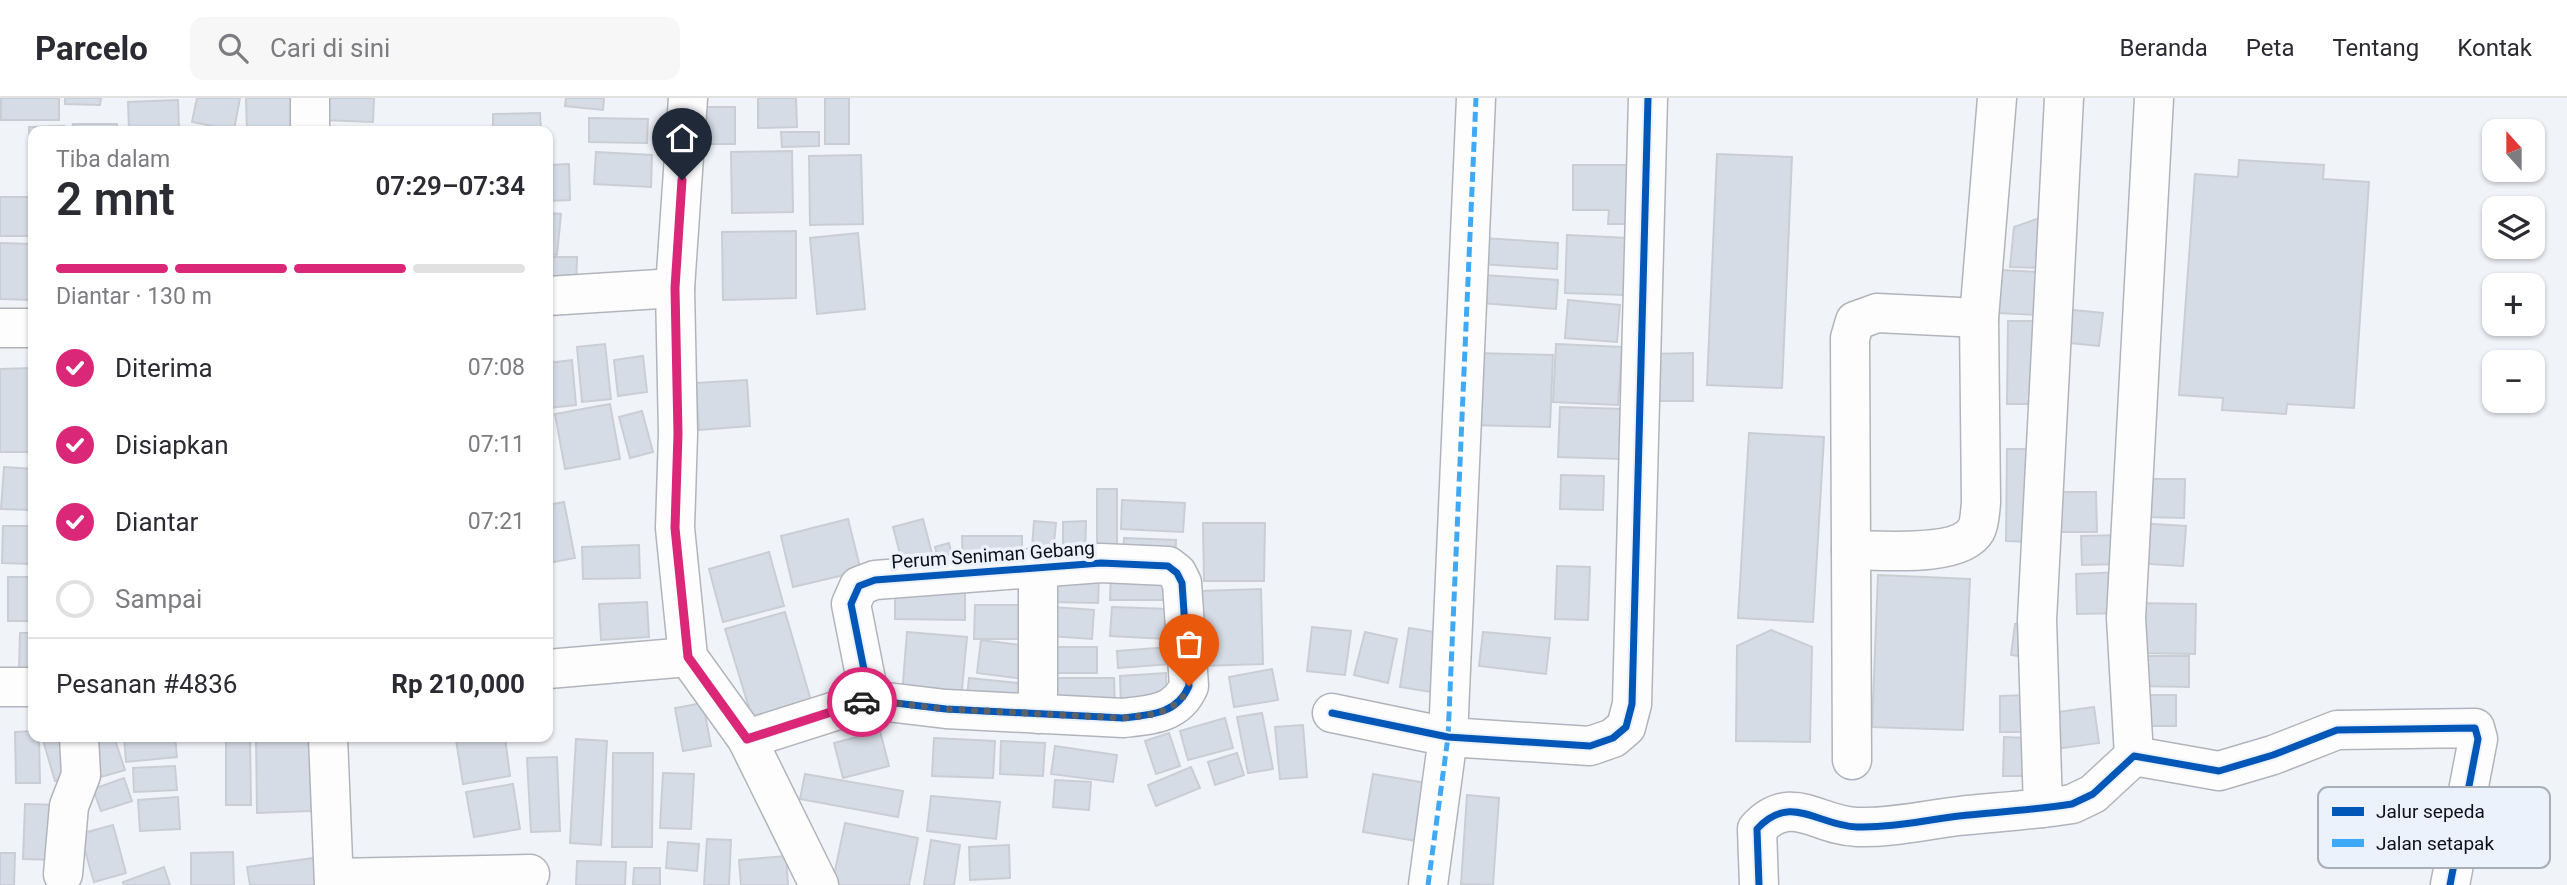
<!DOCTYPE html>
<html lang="id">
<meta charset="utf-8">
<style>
body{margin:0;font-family:Roboto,sans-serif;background:#f7f7f7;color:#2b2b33;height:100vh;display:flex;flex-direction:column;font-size:26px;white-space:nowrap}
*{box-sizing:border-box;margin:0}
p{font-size:23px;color:#7c7c81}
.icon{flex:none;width:38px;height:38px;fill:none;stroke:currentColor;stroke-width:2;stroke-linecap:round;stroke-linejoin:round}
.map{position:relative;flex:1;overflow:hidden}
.side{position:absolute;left:28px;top:28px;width:525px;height:616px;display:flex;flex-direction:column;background:#fff;border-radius:14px;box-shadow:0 2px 5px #0004}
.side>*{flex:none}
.needle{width:46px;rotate:339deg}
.fabs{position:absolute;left:2482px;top:21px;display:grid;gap:14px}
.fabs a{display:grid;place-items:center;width:63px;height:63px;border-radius:14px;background:#fff;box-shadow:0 2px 5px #0004;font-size:35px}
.pin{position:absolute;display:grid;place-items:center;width:60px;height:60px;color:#fff;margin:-72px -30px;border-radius:50% 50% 50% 0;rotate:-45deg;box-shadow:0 0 7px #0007}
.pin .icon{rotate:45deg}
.courier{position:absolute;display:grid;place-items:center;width:70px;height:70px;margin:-35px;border:5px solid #db2777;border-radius:50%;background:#fff;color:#222;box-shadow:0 2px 9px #0007}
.summary em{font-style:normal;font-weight:600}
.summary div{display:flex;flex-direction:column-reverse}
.summary{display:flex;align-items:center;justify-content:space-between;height:119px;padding:0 28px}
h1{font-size:46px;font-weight:600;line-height:52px}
.bar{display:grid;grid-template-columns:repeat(4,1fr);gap:10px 7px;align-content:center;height:84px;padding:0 28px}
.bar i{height:9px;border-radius:5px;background:#e1e1e2}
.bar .selected{background:#db2777}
.bar p{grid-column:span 4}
.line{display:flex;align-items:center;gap:18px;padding:0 28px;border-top:2px solid #e1e1e2}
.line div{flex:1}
ol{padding:0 28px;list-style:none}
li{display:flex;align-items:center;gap:21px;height:77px}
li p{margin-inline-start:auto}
li .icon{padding:7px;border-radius:50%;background:#db2777;color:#fff;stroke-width:4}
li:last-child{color:#7c7c81}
li i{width:38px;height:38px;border:4px solid #e1e1e2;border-radius:50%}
header{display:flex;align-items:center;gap:42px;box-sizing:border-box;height:98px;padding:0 35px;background:#fff;border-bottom:2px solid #e1e1e2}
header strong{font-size:33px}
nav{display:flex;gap:38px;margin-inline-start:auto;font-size:24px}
.search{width:490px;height:63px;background:#f7f7f7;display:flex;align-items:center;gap:18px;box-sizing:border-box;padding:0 24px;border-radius:14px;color:#7c7c81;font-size:26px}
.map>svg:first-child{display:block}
.building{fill:#d6dce6;stroke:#caced4;stroke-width:2}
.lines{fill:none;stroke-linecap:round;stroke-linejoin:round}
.minor-casing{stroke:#b1b5bb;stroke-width:41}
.minor{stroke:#fdfdfe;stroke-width:38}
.quiet{stroke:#3fa9f5;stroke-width:5;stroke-dasharray:10 5;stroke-linecap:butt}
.cycleway-casing{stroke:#ecf2fc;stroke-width:11}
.cycleway{stroke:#0057b8;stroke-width:7}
.done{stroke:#5c6168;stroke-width:7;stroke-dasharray:0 12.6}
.route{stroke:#db2777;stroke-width:9}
.labels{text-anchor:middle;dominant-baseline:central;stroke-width:7;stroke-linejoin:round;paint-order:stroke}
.street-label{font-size:19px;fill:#0d121a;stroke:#ecf2fc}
.key{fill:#ecf2fc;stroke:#a9afb8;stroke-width:2}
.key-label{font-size:19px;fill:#0d121a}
</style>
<header>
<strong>Parcelo</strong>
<div class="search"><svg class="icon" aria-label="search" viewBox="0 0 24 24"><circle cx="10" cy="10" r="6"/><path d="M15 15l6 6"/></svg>Cari di sini</div>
<nav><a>Beranda</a><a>Peta</a><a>Tentang</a><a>Kontak</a></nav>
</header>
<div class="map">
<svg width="2567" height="787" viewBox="0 0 2567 787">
<rect width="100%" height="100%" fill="#f0f3f8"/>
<g class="building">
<rect x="1" y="0" width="58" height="22"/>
<polygon points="65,0 101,0 100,7 65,6"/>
<polygon points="197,0 240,0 234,32 192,24"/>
<polygon points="246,0 293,0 293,33 247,33"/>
<polygon points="323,0 374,0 373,24 322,22"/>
<polygon points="566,0 604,0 603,12 565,8"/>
<polygon points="758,0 796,0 797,29 758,30"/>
<rect x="825" y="0" width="24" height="46"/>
<polygon points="178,2 179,33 129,33 128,4"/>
<rect x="704" y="9" width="31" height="37"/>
<polygon points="540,15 541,33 493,33 493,16"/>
<polygon points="589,20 648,21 647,45 589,44"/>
<polygon points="73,26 117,26 117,33 72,33"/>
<polygon points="64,28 65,33 33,33 31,80 29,29"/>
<polygon points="781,34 819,34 819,48 782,49"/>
<polygon points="792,53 793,114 732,115 731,54"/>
<polygon points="596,54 652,57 651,89 594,86"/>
<polygon points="1717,56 1792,59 1782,290 1707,287"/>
<polygon points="861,57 863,126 810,127 809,58"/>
<polygon points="2239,62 2324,67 2323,81 2369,84 2354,310 2287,306 2286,316 2222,312 2223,300 2179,297 2195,76 2238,79"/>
<polygon points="569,66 570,102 548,103 548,67"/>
<polygon points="1573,67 1635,67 1635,126 1608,126 1609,112 1573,112"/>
<rect x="0" y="99" width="33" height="39"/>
<polygon points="548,115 561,116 557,157 548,156"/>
<polygon points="2048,117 2046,170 2010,169 2014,129"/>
<polygon points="796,133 796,200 723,202 722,134"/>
<polygon points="858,135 865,211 817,216 810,140"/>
<polygon points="1567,137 1628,140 1626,197 1565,195"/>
<polygon points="1483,140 1558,145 1557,171 1481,166"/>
<polygon points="0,145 33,146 33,202 0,201"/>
<polygon points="548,159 577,159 576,189 548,189"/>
<polygon points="2000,172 2038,174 2037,217 1998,215"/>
<polygon points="1483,177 1558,182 1556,211 1481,205"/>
<polygon points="1568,202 1620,207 1617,244 1565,240"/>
<polygon points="2063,211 2103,215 2099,248 2060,244"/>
<polygon points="2008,223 2048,223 2047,306 2007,306"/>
<polygon points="605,246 611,301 582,304 577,249"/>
<polygon points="1556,246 1622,249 1618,307 1553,304"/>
<polygon points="1474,255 1553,257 1550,329 1471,327"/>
<polygon points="1693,255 1693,303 1649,303 1649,256"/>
<polygon points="643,258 647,294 618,298 614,262"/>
<polygon points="572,262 576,307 548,310 548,265"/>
<polygon points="33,270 33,354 0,354 0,271"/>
<polygon points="747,282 750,328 699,332 696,285"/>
<polygon points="610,306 620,361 565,371 555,316"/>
<polygon points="1560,309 1624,311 1622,361 1558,359"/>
<polygon points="642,313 653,354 630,360 619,319"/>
<polygon points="1749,335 1824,339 1813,524 1738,520"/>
<polygon points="2007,351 2038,351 2037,444 2006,443"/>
<polygon points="4,369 33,371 33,412 1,411"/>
<polygon points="1561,377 1604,378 1603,412 1560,411"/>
<polygon points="2146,381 2185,381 2184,420 2146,419"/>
<rect x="1097" y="391" width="20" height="68"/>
<polygon points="2057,394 2096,394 2097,434 2057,434"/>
<polygon points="1122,402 1185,405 1183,434 1121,431"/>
<polygon points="564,404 575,460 548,465 548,407"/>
<polygon points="848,421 861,473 793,489 781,438"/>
<polygon points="923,421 935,467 905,475 893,429"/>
<polygon points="1034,423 1056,425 1052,465 1031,463"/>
<polygon points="1086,423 1085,461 1063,461 1063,424"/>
<polygon points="1203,425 1265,425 1264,483 1204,483"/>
<polygon points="2137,425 2186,428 2183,468 2135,465"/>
<polygon points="3,428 33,428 33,466 2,465"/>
<polygon points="2118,437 2118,466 2082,467 2081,438"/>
<polygon points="962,438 1022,438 1022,469 963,469"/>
<polygon points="1124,440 1176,442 1175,467 1123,465"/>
<polygon points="949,445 955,469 941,472 935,449"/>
<polygon points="639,447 640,480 583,481 582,449"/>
<polygon points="769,454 784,508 723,524 709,471"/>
<polygon points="1557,468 1590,469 1588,522 1555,521"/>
<polygon points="1111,474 1165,474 1164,502 1110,502"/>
<polygon points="2123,474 2124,515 2077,516 2076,476"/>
<polygon points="1878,477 1970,481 1963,632 1872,629"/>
<polygon points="1053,478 1099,479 1098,505 1052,504"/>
<rect x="8" y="479" width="25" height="44"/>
<polygon points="895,483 965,484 965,522 895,521"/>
<polygon points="1261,491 1263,566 1201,568 1199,493"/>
<polygon points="647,504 649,539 601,542 599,506"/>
<polygon points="2136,505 2196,506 2195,556 2136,555"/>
<polygon points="975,507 1032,507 1032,541 974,541"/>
<polygon points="1052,509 1094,512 1092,541 1050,538"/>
<polygon points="1112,509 1169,511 1167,541 1110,538"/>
<polygon points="785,514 812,606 753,623 725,531"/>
<polygon points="2015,526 2036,527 2032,560 2011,557"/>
<polygon points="1312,529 1351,533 1345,577 1307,573"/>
<polygon points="1409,530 1441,535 1432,594 1400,589"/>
<polygon points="1771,532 1812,549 1810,644 1736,643 1737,548"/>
<polygon points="907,534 967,539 961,602 902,597"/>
<polygon points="1365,534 1397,541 1388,585 1354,577"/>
<polygon points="1483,534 1550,540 1546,576 1479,568"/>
<polygon points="20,535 33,535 33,573 19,573"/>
<polygon points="981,542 1028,548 1024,581 977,575"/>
<rect x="1052" y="549" width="45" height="26"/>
<polygon points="1170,549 1171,566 1118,570 1117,553"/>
<polygon points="2141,558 2189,558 2189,589 2141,588"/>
<polygon points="1272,571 1278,602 1234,609 1229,579"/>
<polygon points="1166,575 1167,608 1121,610 1120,578"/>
<polygon points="969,580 1027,586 1024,614 966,608"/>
<polygon points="1054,580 1114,580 1115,612 1055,613"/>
<polygon points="2029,597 2029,634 2000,634 2000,598"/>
<rect x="2147" y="597" width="29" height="31"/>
<polygon points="703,605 711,648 683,653 675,610"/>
<polygon points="2094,609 2099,645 2048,652 2044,616"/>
<polygon points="1262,615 1273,671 1248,675 1237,619"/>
<polygon points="1225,620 1233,650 1188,662 1180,633"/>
<polygon points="1303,627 1307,679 1280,681 1275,629"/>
<polygon points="33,633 33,639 39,639 40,685 16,685 15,634"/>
<polygon points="880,633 889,668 843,680 834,645"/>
<polygon points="1169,635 1180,668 1156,676 1145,643"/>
<polygon points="42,639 65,639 76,677 55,683"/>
<polygon points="94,639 114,639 125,672 94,681"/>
<polygon points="124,639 175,639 177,659 126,664"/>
<polygon points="226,639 250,639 251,707 226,707"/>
<polygon points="256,639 310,639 311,713 257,715"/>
<polygon points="475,639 505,639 510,678 463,686 456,642"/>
<polygon points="2004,639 2027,640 2027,678 2003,678"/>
<polygon points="934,640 995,643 993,680 932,678"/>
<polygon points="576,641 607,643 601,747 570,745"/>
<polygon points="1001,643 1045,645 1043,678 1000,676"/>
<polygon points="1055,648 1117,657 1113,684 1051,676"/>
<polygon points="613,655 653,655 652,749 612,749"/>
<polygon points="1237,655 1244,677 1215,687 1208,664"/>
<polygon points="557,659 560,733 531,734 527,660"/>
<polygon points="175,668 177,692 134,694 133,670"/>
<polygon points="1191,669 1200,690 1156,708 1148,687"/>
<polygon points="663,675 694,676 691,731 660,730"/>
<polygon points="805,676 903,693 898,719 800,701"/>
<polygon points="1373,676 1427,685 1417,743 1363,734"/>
<polygon points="124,680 132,703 101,713 93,691"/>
<polygon points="1055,682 1091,684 1089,712 1053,709"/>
<polygon points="513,686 520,731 474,739 466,694"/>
<polygon points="1467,697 1499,700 1493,787 1461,786"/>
<polygon points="931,698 1000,704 996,741 927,733"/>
<polygon points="178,699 180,731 140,733 138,702"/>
<polygon points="25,706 60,707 57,762 23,761"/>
<polygon points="845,725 918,740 909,787 832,787"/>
<polygon points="113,727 126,775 94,784 80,736"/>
<polygon points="707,741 731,742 729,787 704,787"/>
<polygon points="931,742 960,747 954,787 924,787"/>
<polygon points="668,744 699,746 697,773 666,770"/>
<polygon points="1009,747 1010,780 970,782 969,749"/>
<polygon points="233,754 234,787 191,787 191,755"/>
<polygon points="0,755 15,755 14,787 0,787"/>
<polygon points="786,758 788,787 741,787 739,762"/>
<polygon points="314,760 317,787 250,787 247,769"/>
<polygon points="577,763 626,764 625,787 576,787"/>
<polygon points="164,769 170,787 124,787 123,784"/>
<polygon points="634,770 660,770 660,787 633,787"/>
</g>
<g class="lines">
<g class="minor-casing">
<g id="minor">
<polyline points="310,0 310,33"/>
<polyline points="688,0 675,190 678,336 675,430 688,559 747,641 819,787"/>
<polyline points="548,198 675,190"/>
<polyline points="0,230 33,230"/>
<path d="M1851,452c30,0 109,8 125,-20 4,-7 4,-19 5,-27l-2,-185 18,-220"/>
<polyline points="1038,471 1038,616"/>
<polyline points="548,571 688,559"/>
<polyline points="0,589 33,589"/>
<polyline points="1332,615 1448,639 1590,648 1613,640 1626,629 1632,606 1648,0"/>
<polyline points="328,639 334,787"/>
<path d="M747,641l123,-39 -19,-96 8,-18 16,-6 226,-17 67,3 9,7 5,10 7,103c-12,28 -38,29 -66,32l-177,-9 -76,-9"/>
<polyline points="2134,658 2126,520 2154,0"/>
<polyline points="1852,662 1850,240 1855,223 1877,215 1979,220"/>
<polyline points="2043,710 2037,522 2064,0"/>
<polyline points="63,776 69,708 81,677 79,639"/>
<polyline points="334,780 530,776"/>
<polyline points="1428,787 1448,639 1476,0"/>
<path d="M1759,787l-2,-56c34,-37 61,-3 100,-2 35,1 68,-7 102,-11 38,-4 75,-6 113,-12l21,-10 41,-38 85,15 54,-16 64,-25 138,-2 3,11 -28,146"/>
</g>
</g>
<use href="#minor" class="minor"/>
<polyline class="quiet" points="1428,787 1448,639 1476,0"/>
<g class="cycleway-casing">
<g id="cycleway">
<polyline points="1332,615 1448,639 1590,648 1613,640 1626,629 1632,606 1648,0"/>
<path d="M747,641l123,-39 -19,-96 8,-18 16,-6 226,-17 67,3 9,7 5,10 7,103c-12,28 -38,29 -66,32l-177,-9 -76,-9"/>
<path d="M1759,787l-2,-56c34,-37 61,-3 100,-2 35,1 68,-7 102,-11 38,-4 75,-6 113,-12l21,-10 41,-38 85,15 54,-16 64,-25 138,-2 3,11 -28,146"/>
</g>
</g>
<use href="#cycleway" class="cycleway"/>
</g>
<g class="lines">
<path class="done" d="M862,604l8,-2 76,9 177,9c28,-3 54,-4 66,-32"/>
<polyline class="route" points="682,82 675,190 678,336 675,430 688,559 747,641 862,604"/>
</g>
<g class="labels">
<g class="street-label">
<text transform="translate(993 457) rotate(-4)">Perum Seniman Gebang</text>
</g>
</g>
<rect x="2318" y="689" width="232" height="81" rx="10" class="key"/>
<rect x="2332" y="709" width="32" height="9" fill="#0057b8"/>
<rect x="2332" y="741" width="32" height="8" fill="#3fa9f5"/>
<g class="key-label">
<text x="2376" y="720">Jalur sepeda</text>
<text x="2376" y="752">Jalan setapak</text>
</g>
</svg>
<div class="fabs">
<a><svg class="needle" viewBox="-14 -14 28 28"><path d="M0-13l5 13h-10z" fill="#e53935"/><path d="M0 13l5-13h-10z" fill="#7c7c81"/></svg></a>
<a><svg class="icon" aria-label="layers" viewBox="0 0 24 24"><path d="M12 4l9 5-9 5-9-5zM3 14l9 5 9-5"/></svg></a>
<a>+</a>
<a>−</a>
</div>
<div class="pin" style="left:1189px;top:588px;background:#ea580c"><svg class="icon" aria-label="bag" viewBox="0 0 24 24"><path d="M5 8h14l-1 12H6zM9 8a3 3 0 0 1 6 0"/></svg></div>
<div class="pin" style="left:682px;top:82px;background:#1f2937"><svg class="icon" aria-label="home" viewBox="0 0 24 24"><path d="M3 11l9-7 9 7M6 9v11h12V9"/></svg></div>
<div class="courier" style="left:862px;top:604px"><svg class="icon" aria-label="car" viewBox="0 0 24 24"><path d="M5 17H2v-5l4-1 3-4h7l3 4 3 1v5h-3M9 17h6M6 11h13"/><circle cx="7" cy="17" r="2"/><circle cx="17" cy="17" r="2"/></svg></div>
<section class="side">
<div class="summary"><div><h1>2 mnt</h1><p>Tiba dalam</p></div><em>07:29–07:34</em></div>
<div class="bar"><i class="selected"></i><i class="selected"></i><i class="selected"></i><i></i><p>Diantar · 130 m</p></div>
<ol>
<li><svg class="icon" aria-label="check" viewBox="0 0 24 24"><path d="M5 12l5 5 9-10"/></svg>Diterima<p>07:08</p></li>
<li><svg class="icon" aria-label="check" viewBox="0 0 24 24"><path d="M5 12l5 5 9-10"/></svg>Disiapkan<p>07:11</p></li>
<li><svg class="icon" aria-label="check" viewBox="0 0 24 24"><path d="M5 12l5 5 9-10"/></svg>Diantar<p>07:21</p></li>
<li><i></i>Sampai</li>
</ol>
<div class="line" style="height:91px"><div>Pesanan #4836</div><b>Rp 210,000</b></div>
</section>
</div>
